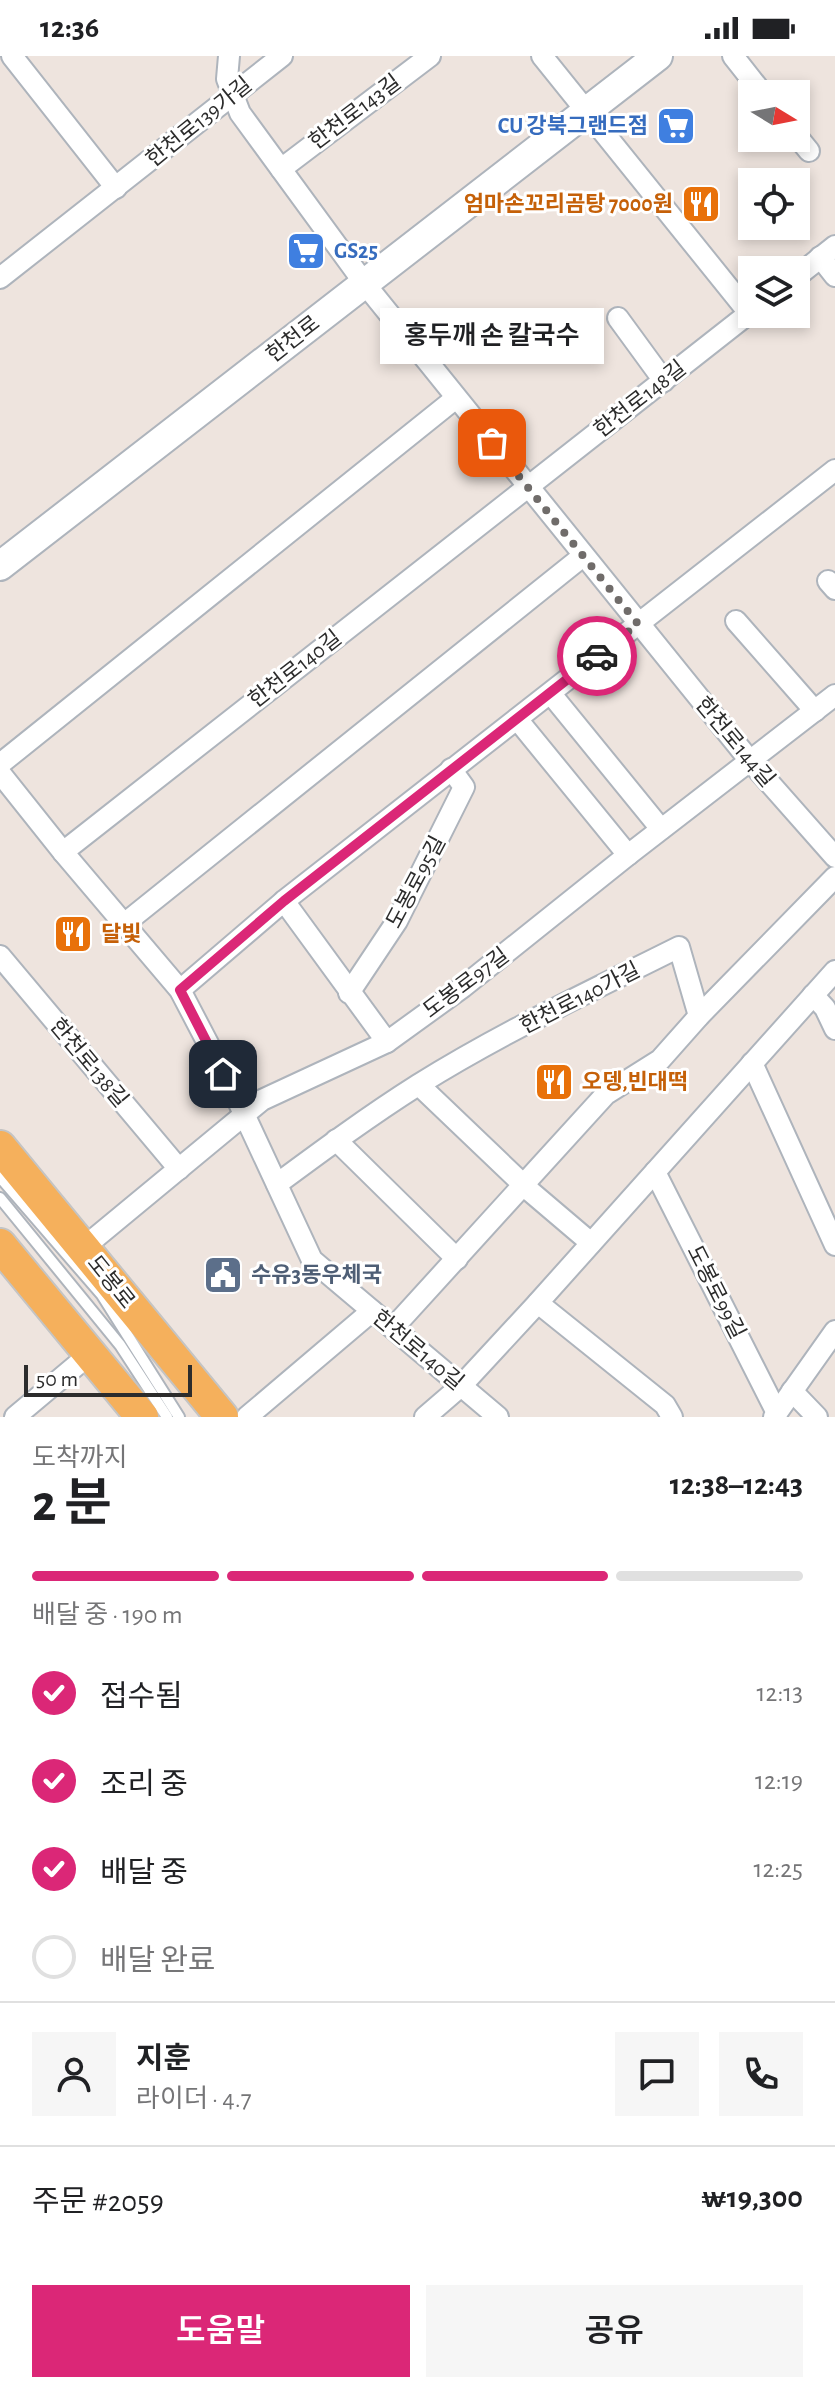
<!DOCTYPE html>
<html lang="ko">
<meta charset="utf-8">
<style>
body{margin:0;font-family:"Alegreya Sans","Noto Sans KR",sans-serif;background:#f6f6f6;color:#202124;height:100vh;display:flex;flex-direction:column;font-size:30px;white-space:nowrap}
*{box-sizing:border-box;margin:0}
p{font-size:26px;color:#757577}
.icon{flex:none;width:44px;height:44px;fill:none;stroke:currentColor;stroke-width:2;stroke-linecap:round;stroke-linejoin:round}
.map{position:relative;height:1361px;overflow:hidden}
.sheet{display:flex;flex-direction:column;background:#fff;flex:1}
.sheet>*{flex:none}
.needle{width:52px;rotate:100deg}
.tools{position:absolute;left:738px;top:24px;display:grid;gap:16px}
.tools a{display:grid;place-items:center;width:72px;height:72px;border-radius:0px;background:#fff;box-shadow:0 4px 12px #0003;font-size:40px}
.scale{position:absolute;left:24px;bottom:20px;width:168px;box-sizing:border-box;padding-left:8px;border:4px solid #2c2c2c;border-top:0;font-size:22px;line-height:28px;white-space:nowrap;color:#2c2c2c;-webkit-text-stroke:6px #fff;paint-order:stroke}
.pin{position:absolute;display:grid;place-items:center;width:68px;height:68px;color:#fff;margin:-34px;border-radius:16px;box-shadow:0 4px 12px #0006}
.courier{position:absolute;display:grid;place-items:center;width:80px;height:80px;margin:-40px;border:6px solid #db2777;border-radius:50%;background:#fff;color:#222;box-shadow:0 2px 10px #0007}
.bubble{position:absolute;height:56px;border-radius:0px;background:#fff;box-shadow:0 4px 12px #0003;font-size:26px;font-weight:600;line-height:56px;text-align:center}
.headline em{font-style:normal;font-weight:600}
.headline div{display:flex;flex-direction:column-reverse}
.headline{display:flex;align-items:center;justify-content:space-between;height:136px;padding:0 32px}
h1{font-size:52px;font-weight:600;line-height:60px}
.bar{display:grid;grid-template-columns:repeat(4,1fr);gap:12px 8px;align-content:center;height:96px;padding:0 32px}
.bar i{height:10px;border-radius:6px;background:#e0e0e0}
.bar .selected{background:#db2777}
.bar p{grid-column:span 4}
.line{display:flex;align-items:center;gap:20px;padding:0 32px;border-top:2px solid #e0e0e0}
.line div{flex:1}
.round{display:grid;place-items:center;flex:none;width:84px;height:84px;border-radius:0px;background:#f6f6f6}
ol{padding:0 32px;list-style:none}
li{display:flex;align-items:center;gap:24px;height:88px}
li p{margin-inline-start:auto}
li .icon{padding:8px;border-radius:50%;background:#db2777;color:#fff;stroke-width:4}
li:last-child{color:#757577}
li i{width:44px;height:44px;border:4px solid #e0e0e0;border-radius:50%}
.action{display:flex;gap:16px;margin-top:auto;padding:16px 32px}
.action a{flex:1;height:92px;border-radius:0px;background:#db2777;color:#fff;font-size:32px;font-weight:600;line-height:92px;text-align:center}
.action a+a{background:#f6f6f6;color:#202124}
.status{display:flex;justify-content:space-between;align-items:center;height:56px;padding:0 40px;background:#fff;direction:ltr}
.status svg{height:22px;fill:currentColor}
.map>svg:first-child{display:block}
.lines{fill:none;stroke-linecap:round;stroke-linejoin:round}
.service-casing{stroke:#aeb4bc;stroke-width:14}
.minor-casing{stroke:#aeb4bc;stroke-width:24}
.secondary-casing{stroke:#aeb4bc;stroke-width:32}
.primary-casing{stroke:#c4c4c4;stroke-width:36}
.service{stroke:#fff;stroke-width:10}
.minor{stroke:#fff;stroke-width:20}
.secondary{stroke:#fff;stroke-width:28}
.primary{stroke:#f5b05c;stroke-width:32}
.done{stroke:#706c6a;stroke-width:8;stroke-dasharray:0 14.4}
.route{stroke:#db2777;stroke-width:10}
.labels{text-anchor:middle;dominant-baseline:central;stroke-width:6;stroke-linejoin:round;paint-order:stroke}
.street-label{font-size:22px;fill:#2c2c2c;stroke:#fff}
.shop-label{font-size:22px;font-weight:bold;fill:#366cbe;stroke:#fff;text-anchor:end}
.food-label{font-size:22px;font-weight:bold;fill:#c56008;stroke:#fff;text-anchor:start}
.service-label{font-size:22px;font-weight:bold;fill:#4e5e75;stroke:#fff;text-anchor:start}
</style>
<div class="status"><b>12:36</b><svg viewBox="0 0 49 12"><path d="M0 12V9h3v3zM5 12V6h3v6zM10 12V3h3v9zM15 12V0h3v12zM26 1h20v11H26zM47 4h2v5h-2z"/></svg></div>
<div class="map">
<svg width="835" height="1361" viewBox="0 0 835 1361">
<rect width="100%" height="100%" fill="#eee4de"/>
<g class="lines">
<g class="service-casing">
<g id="service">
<polyline points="0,1121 102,1239 179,1361"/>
<polyline points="0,1142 120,1289 167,1361"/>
</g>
</g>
<g class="minor-casing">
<g id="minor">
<polyline points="12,0 116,132"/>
<polyline points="229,0 227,23 240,57 365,228 751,706 835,801"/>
<polyline points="542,0 749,257"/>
<polyline points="733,0 763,38"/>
<polyline points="796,79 809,95"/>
<polyline points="281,113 430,0"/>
<polyline points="820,201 835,220"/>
<polyline points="796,221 835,190"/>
<polyline points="0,222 282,0"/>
<polyline points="618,262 664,325"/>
<polyline points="828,525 835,533"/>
<polyline points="736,565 815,655"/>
<polyline points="551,638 661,773"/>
<polyline points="517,663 628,799"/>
<polyline points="0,708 456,342"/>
<polyline points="0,717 63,796 180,934 238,1045 312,1204 498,1361"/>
<polyline points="63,796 752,255"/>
<polyline points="284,845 387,986"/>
<polyline points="124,868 583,500"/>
<polyline points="0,900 179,1113"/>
<polyline points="180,934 284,845 835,414"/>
<polyline points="349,937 397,865 464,731 451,713"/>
<polyline points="813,939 825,952 835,973"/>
<polyline points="752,1007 835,1189"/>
<polyline points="419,1029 531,1136 591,1187"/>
<polyline points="336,1084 457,1203"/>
<polyline points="655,1116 777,1357"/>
<path d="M277,1128c46,-34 92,-68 141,-99 83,-52 173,-94 261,-138l20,69"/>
<polyline points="83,1192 262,1044 387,986 463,931 628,799 835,639"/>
<polyline points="538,1247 665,1349 672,1361"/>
<polyline points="393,1272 606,1038 660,1004 699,960 835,821"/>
<polyline points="792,1335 817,1361"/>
<polyline points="15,1361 90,1298"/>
<polyline points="247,1361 372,1255"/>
<polyline points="425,1361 461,1330 535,1250 835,915"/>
<polyline points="774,1361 835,1275"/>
</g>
</g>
<g class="secondary-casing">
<polyline id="secondary" points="0,510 658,0"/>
</g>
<g class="primary-casing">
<g id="primary">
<polyline points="0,1091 222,1361"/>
<polyline points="0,1189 142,1361"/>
</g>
</g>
<use href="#service" class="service"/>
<use href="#minor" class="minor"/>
<use href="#secondary" class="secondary"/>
<use href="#primary" class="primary"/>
</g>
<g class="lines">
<polyline class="done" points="492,387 638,568 597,600"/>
<polyline class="route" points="223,1018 180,934 284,845 597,600"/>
</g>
<defs>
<g id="supermarket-square" transform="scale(2)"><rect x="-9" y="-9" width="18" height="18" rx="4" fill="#3f7fe0" stroke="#fff"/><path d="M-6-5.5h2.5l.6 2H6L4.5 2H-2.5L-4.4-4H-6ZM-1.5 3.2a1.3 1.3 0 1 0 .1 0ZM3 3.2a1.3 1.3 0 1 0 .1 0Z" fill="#fff"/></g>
<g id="restaurant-square" transform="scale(2)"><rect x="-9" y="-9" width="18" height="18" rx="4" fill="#e8710a" stroke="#fff"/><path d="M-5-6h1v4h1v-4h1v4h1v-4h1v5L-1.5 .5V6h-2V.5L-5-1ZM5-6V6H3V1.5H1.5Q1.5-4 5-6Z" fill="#fff"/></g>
<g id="civic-square" transform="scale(2)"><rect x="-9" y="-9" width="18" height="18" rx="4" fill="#5c6f8a" stroke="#fff"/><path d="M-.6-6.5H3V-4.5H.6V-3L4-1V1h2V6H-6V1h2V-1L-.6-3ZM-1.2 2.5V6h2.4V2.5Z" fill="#fff"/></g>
</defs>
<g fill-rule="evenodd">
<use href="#supermarket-square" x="676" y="70"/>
<use href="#restaurant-square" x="701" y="148"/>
<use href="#supermarket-square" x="306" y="195"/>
<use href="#restaurant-square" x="73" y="878"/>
<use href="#restaurant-square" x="554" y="1026"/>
<use href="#civic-square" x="223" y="1219"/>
</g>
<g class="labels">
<g class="street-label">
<text transform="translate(355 56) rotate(-37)">한천로143길</text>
<text transform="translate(199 66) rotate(-39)">한천로139가길</text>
<text transform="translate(293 283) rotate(-38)">한천로</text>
<text transform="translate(640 343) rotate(-38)">한천로148길</text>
<text transform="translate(295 613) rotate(-38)">한천로140길</text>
<text transform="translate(735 686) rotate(50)">한천로144길</text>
<text transform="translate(416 826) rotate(-62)">도봉로95길</text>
<text transform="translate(466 927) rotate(-37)">도봉로97길</text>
<text transform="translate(580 942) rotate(-27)">한천로140가길</text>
<text transform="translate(89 1007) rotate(50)">한천로138길</text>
<text transform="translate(111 1226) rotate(51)">도봉로</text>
<text transform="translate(716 1236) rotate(63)">도봉로99길</text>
<text transform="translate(418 1294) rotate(40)">한천로140길</text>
</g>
<g class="shop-label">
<text x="648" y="70">CU 강북그랜드점</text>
<text x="334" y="195" text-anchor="start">GS25</text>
</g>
<g class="food-label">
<text x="673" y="148" text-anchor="end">엄마손꼬리곰탕 7000원</text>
<text x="101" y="878">달빛</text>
<text x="582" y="1026">오뎅,빈대떡</text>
</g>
<g class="service-label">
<text x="251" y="1219">수유3동우체국</text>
</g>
</g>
</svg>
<div class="tools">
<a><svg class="needle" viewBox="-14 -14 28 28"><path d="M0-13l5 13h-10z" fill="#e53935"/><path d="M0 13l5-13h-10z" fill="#757577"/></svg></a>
<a><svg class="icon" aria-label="locate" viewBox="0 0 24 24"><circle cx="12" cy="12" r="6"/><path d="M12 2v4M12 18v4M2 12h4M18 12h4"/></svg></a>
<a><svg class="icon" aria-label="layers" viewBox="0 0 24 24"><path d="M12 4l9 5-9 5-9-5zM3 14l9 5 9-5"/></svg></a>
</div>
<div class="scale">50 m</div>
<div class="pin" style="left:492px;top:387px;background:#ea580c"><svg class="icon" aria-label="bag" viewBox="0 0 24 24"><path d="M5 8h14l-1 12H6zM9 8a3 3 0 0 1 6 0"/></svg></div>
<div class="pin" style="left:223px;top:1018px;background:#1f2937"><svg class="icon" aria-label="home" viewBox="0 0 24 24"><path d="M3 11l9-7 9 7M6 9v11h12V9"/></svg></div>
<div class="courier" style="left:597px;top:600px"><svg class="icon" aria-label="car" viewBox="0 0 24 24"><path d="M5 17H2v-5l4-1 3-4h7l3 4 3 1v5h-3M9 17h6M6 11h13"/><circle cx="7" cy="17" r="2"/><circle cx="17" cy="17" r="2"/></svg></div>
<div class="bubble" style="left:380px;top:252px;width:224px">홍두깨 손 칼국수</div>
</div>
<section class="sheet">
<div class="headline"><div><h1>2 분</h1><p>도착까지</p></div><em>12:38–12:43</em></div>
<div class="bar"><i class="selected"></i><i class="selected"></i><i class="selected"></i><i></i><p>배달 중 · 190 m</p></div>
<ol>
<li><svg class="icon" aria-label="check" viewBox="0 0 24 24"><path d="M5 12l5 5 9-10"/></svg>접수됨<p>12:13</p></li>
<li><svg class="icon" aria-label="check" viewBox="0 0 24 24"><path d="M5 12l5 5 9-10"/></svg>조리 중<p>12:19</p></li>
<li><svg class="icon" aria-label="check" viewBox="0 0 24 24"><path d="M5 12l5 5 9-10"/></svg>배달 중<p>12:25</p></li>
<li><i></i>배달 완료</li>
</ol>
<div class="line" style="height:144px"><a class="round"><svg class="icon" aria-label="person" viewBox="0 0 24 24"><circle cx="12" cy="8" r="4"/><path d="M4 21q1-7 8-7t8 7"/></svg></a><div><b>지훈</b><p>라이더 · 4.7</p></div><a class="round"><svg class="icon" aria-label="chat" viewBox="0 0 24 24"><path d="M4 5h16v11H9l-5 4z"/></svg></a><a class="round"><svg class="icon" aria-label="phone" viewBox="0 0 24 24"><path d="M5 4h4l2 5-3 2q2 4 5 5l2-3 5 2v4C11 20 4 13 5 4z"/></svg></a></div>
<div class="line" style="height:104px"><div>주문 #2059</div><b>₩19,300</b></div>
<div class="action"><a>도움말</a><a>공유</a></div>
</section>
